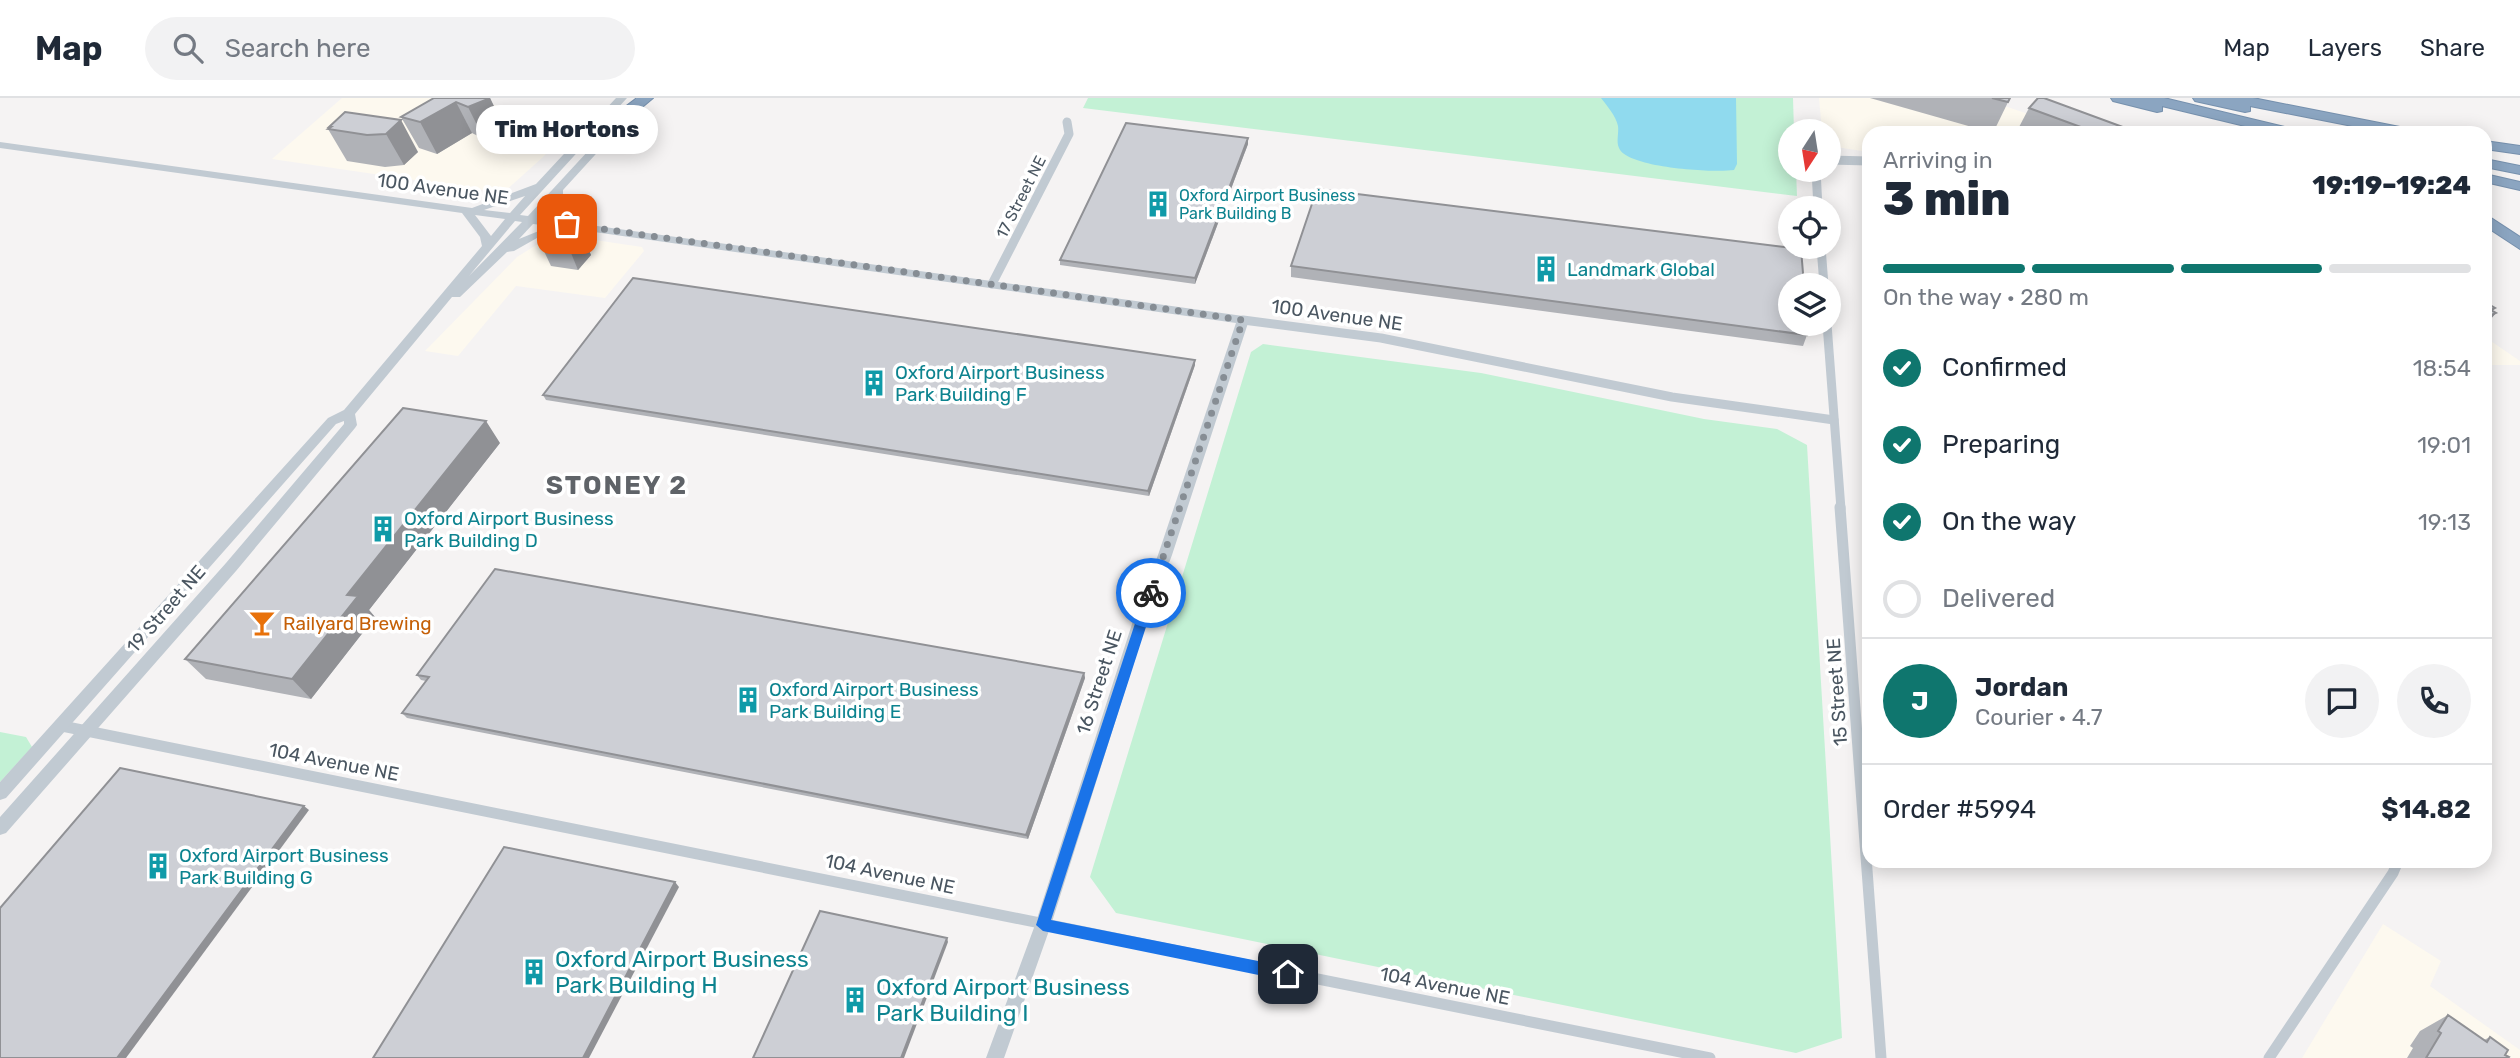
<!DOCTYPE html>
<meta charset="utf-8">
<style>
body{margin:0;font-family:Rubik,sans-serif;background:#f2f2f3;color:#1f2937;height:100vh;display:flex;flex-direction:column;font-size:26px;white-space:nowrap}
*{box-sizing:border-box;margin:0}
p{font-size:23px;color:#747a83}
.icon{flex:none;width:38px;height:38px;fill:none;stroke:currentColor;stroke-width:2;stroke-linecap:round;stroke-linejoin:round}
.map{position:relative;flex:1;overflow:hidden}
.details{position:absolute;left:1862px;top:28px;width:630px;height:742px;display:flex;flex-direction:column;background:#fff;border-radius:21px;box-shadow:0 4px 18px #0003}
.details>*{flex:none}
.needle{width:46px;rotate:192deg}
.controls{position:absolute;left:1778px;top:21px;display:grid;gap:14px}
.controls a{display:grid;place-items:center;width:63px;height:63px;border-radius:50%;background:#fff;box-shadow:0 4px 18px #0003;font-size:35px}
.pin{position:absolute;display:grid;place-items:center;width:60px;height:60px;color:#fff;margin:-30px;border-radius:14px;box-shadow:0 4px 10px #0006}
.courier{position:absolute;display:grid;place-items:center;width:70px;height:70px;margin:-35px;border:5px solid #1a73e8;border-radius:50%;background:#fff;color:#222;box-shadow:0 2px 9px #0007}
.bubble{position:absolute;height:49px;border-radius:24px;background:#fff;box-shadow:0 4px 18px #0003;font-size:23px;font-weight:800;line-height:49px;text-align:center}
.summary em{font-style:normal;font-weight:800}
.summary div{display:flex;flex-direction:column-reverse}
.summary{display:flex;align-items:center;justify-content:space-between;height:119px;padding:0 21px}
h1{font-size:46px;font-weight:800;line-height:52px}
.bar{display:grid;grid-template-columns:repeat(4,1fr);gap:10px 7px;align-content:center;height:84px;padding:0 21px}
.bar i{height:9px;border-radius:5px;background:#e0e1e3}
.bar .active{background:#0f766e}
.bar p{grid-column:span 4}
.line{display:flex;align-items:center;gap:18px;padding:0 21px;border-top:2px solid #e0e1e3}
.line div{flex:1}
.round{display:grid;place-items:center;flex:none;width:74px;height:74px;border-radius:37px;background:#f2f2f3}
ol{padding:0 21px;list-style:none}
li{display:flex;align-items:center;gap:21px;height:77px}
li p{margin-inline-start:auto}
li .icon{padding:7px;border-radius:50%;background:#0f766e;color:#fff;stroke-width:4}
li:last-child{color:#747a83}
li i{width:38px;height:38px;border:4px solid #e0e1e3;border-radius:50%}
header{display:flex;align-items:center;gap:42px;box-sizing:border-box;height:98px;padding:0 35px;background:#fff;border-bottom:2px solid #e0e1e3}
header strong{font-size:33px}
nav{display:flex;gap:38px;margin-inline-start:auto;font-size:24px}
.search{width:490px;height:63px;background:#f2f2f3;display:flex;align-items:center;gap:18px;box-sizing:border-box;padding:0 24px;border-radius:38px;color:#747a83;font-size:26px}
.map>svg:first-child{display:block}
.commercial{fill:#fdf9ef}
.green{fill:#c3f1d5}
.water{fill:#90daee}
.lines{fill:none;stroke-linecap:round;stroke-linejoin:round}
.motorway-casing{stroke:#7690ad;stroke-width:2}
.minor-far1{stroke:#c1cad2;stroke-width:9}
.minor{stroke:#c1cad2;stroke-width:11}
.tertiary{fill:#c1cad2;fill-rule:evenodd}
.motorway{fill:#8ba5c1;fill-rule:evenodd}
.wall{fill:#b0b2b7}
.shaded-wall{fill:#909195}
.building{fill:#cdcfd5;stroke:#909195;stroke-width:2}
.route{fill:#1a73e8}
.done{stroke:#868d94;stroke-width:7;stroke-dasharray:0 12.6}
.labels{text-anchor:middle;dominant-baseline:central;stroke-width:7;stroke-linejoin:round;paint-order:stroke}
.far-culture-label{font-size:16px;fill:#0d838f;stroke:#fff;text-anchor:start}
.far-street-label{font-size:16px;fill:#4a5661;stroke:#fff}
.street-label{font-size:19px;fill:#4a5661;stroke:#fff}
.culture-label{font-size:19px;fill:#0d838f;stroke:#fff;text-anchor:start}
.food-label{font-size:19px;fill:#c56008;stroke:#fff;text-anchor:start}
.near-culture-label{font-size:23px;fill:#0d838f;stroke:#fff;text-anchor:start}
.district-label{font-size:26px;font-weight:bold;letter-spacing:2px;fill:#5f6368;stroke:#fff}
</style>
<header>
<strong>Map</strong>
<div class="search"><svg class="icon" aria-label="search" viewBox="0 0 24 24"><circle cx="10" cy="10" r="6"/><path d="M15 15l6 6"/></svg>Search here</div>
<nav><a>Map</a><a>Layers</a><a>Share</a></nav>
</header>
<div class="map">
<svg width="2520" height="960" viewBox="0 0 2520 960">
<rect width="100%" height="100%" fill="#f5f3f3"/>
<g class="commercial">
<polygon points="342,0 438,0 582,18 542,60 503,95 272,61"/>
<polygon points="1819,0 1981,0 2084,35 1869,35 1869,54 1829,48 1829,33 1822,33"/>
<polygon points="554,136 642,149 644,153 605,200 516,188 458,258 425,253 517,159"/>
<polygon points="2485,239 2520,263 2520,267 2485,267"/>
<polygon points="2383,826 2441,863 2430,888 2520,952 2520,960 2302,960"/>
</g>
<g class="green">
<polygon points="1088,0 1793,0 1794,33 1790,33 1790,72 1796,72 1797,98 1083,10"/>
<polygon points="1263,246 1481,275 1704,321 1777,331 1807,347 1842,940 1796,955 1116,815 1090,779 1251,254"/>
<polygon points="0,634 26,639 32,649 0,684"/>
</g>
<path class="water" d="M1601,0h135l1,66 -3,6c-20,3 -107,-2 -115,-22 -3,-6 0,-15 -1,-22 -2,-10 -11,-20 -17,-28z"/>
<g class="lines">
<g class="motorway-casing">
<g id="motorway">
<polygon points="637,0 653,0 635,15 625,15 625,9"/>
<polygon points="2111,0 2164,0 2297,32 2299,35 2274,35 2162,8 2162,13 2157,14 2113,3"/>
<polygon points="2193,0 2253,0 2410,31 2417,35 2388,35 2250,8 2250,13 2245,14 2195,3"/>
<polygon points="2485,43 2520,48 2520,56 2485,51"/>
<polygon points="2485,61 2520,68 2520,76 2485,69"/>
<polygon points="2485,76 2520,84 2520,92 2485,84"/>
<polygon points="2485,116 2520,139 2520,151 2485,128"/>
</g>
</g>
<g class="minor-far1">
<polyline points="1829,62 1869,63"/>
<polyline points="1816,72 1818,110"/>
<polyline points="1821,149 1824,187"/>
<polyline points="992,186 1069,36 1067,24"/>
<polyline points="1243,222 1381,240 1672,299 1834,322"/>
<polyline points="1827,226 1841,411"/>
</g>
<g class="minor">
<polyline points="1840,409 1881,960"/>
<polyline points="62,628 1710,960"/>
<polyline points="2269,960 2393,775 2398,763"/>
</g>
<path class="tertiary" d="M616,0h11l-107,117 8,1 109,-118h10l-84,92v10l27,25 653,91 6,4 -77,235 -26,69 -95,301 -47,133h-18l49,-133 97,-301 26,-69 78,-232 -670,-95 -29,10 -23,13 -7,1 -47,45h-8l-97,117 2,11 -2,3 -119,143 -230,262 -6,2v-18l226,-254 118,-139v-3l-8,3 -330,374 -6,2v-18l328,-364 16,-8 138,-164 -2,-9 -18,-24 -462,-65v-6l472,66 64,-24zM525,98l-15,17 -26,-3zM553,104l1,1 21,19 -36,-5zM475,117l30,4 -14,17zM515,123l7,1 -53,54zM533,126l18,2 -32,13z"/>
<use href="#motorway" class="motorway"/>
</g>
<g class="wall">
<polygon points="434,0 490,0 504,29 502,30 503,32 484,41 472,35 437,56 419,50 401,19"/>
<polygon points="1870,0 2010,0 1993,35"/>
<polygon points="2029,10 2139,35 2029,35 2018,31"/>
<polygon points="345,14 418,54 404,67 385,69 347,63 328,31 329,30 329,29"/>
<polygon points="1248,40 1248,46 1195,186 1060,167 1060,162"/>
<polygon points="583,140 591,157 578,172 551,168 543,151"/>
<polygon points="1291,168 1807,237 1803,248 1291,179"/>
<polygon points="1195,262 1195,267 1149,398 546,302 543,297"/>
<polygon points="500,345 369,512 375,519 311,601 206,581 185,561"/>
<polygon points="1084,575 1085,580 1028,741 407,620 402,615 426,583 421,582 417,577"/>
<polygon points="2448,917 2484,942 2490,939 2508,960 2407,960 2413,950 2410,948 2420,933"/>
</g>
<g class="shaded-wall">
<polygon points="485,0 490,0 504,29 502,30 503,32 484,41 468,9"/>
<polygon points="456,4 472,35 437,56 420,24"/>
<polygon points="401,22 418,54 404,67 386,36"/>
<polygon points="1248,40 1248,46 1195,186 1195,180"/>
<polygon points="583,140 591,157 578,172 571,155"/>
<polygon points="2495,210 2487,219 2496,215 2485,228 2485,219 2491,212"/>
<polygon points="1195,262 1195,267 1149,398 1148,393"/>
<polygon points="486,323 500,345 369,512 375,519 311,601 292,581 347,497"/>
<polygon points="1084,575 1085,580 1028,741 1026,737"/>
<polygon points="304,708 309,712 126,960 117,960"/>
<polygon points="675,784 679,789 589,960 583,960"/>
<polygon points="947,840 948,844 904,960 901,960"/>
</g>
<g class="building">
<polygon points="434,0 486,0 488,1 468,9 456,4 420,24 401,19"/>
<polygon points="1992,0 2010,0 2008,4"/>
<polygon points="2038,0 2044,0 2139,35 2097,35 2029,10"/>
<polygon points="345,14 401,22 386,36 367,37 328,31 331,29 329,29"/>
<polygon points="1126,25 1248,40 1195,180 1060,162"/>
<polygon points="1317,91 1801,151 1804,187 1790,187 1790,226 1806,226 1807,237 1291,168"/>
<polygon points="556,136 583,140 571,155 543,151"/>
<polygon points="633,180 1195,262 1148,393 543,297"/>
<polygon points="2485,204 2495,210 2491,212 2496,215 2485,220"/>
<polygon points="403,310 486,323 347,497 358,498 292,581 185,561"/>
<polygon points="495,471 1084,575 1026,737 402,615 429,579 417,577"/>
<polygon points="120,670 304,708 117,960 0,960 0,810"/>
<polygon points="504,749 675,784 583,960 373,960"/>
<polygon points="820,813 947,840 901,960 753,960"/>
<polygon points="2448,917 2487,944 2490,939 2508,952 2505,957 2509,959 2508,960 2426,960 2441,935 2438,933"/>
</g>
<polygon class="route" points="1151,490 1157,495 1051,822 1288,869 1295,876 1288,883 1043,833 1036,827 1145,495"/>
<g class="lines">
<polyline class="done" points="567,126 1243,222 1151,495"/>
</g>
<defs>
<g id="building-bare" transform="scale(2.1)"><path d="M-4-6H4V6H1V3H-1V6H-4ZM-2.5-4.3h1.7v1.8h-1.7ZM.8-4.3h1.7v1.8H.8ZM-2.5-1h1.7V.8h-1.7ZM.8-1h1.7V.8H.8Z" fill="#0f9aa8" stroke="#fff" stroke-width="2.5" paint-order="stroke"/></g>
<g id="bar-bare" transform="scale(2.1)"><path d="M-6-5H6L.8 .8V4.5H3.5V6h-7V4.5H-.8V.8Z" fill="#e8710a" stroke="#fff" stroke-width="2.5" paint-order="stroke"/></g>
</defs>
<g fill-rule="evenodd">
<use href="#building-bare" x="1158" y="106"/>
<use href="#building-bare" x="1546" y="171"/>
<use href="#building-bare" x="874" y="285"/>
<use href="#building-bare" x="383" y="431"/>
<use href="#bar-bare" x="262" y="525"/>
<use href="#building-bare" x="748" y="602"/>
<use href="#building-bare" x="158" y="768"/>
<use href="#building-bare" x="534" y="874"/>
<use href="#building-bare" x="855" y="902"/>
</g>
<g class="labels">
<g class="far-culture-label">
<text x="1179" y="97">Oxford Airport Business<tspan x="1179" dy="18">Park Building B</tspan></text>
</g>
<g class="far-street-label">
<text transform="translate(1021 99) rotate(-63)">17 Street NE</text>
</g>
<g class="street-label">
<text transform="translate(443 91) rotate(8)">100 Avenue NE</text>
<text transform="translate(1337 217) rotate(8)">100 Avenue NE</text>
<text transform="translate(166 511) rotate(-49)">19 Street NE</text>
<text transform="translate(1099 584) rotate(-72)">16 Street NE</text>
<text transform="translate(1837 594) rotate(-94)">15 Street NE</text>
<text transform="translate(334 664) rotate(11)">104 Avenue NE</text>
<text transform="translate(890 776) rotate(12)">104 Avenue NE</text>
<text transform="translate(1445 888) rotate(11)">104 Avenue NE</text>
</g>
<g class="culture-label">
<text x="1567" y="171">Landmark Global</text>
<text x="895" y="274">Oxford Airport Business<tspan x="895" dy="22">Park Building F</tspan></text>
<text x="404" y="420">Oxford Airport Business<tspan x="404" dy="22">Park Building D</tspan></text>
<text x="769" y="591">Oxford Airport Business<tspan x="769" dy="22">Park Building E</tspan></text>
<text x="179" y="757">Oxford Airport Business<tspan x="179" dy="22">Park Building G</tspan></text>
</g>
<g class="food-label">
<text x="283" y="525">Railyard Brewing</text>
</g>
<g class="near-culture-label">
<text x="555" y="861">Oxford Airport Business<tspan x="555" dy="26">Park Building H</tspan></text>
<text x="876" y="889">Oxford Airport Business<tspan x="876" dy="26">Park Building I</tspan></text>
</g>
<g class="district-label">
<text x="617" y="387">STONEY 2</text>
</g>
</g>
</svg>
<div class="controls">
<a><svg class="needle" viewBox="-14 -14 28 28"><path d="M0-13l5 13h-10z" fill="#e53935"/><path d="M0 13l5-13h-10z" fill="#747a83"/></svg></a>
<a><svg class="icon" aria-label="locate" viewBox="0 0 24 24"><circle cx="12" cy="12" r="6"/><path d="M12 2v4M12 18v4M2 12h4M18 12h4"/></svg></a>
<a><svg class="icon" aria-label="layers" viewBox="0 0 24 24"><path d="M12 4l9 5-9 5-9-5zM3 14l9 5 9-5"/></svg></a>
</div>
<div class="pin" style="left:567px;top:126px;background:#ea580c"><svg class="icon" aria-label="bag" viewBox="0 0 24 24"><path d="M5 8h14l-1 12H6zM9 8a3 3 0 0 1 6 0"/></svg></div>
<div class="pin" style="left:1288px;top:876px;background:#1f2937"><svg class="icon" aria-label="home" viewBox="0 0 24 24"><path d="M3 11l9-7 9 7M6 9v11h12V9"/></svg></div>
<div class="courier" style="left:1151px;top:495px"><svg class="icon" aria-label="bike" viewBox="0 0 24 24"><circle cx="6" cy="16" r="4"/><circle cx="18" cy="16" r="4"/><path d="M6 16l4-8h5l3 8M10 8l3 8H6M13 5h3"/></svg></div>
<div class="bubble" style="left:476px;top:7px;width:182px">Tim Hortons</div>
<section class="details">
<div class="summary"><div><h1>3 min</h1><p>Arriving in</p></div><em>19:19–19:24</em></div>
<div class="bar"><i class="active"></i><i class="active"></i><i class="active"></i><i></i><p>On the way · 280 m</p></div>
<ol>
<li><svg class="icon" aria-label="check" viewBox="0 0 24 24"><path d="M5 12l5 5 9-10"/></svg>Confirmed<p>18:54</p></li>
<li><svg class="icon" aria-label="check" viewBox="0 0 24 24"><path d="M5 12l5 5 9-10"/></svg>Preparing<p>19:01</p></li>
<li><svg class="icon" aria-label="check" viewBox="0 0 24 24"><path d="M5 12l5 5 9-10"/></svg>On the way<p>19:13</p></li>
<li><i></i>Delivered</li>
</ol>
<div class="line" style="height:126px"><b class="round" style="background:#0f766e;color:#fff">J</b><div><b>Jordan</b><p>Courier · 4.7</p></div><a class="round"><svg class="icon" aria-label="chat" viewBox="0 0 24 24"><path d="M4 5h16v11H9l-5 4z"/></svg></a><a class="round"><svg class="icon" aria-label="phone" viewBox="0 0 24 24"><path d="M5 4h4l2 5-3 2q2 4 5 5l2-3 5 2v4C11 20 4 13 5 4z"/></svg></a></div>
<div class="line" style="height:91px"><div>Order #5994</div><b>$14.82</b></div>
</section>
</div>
